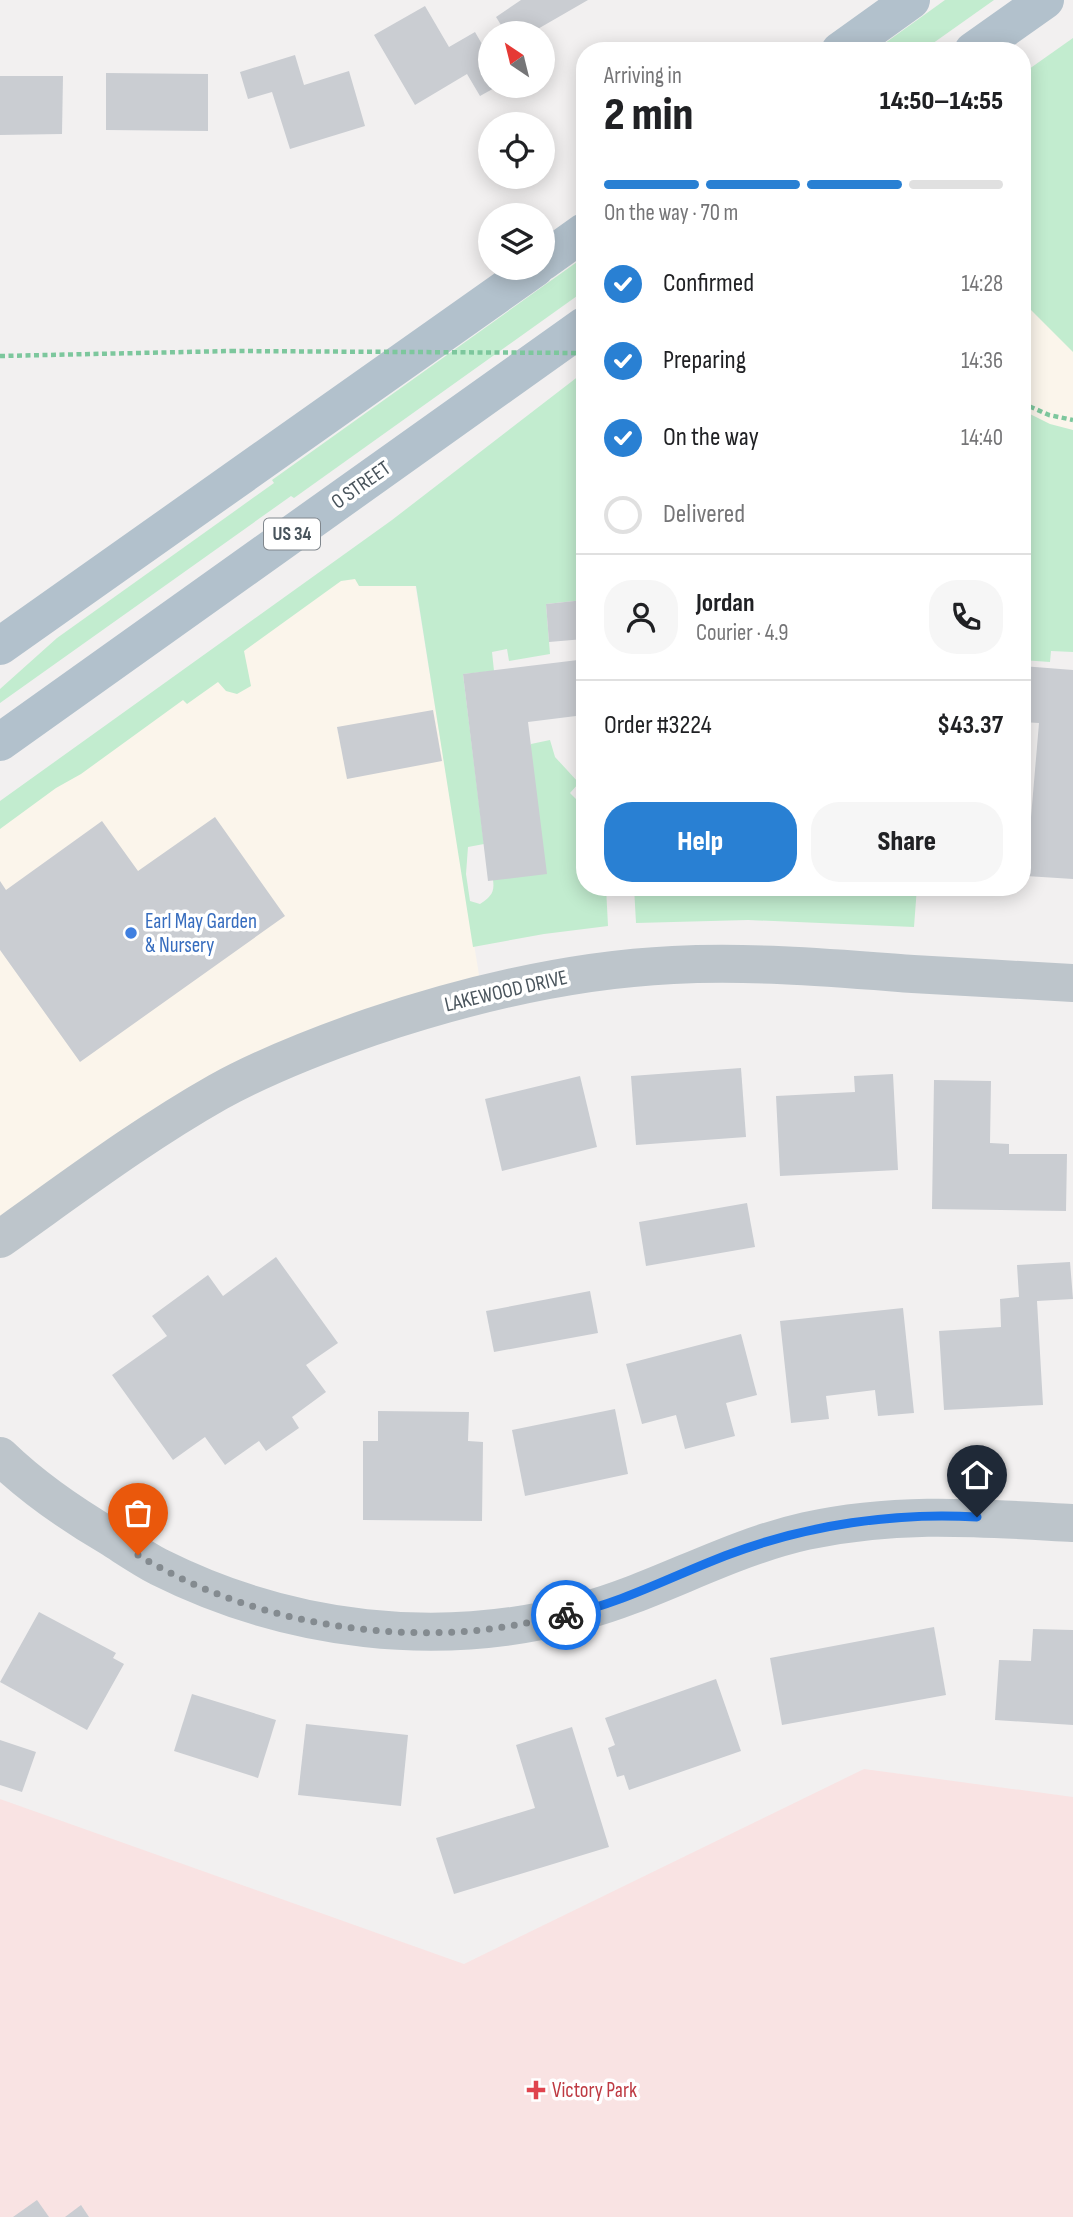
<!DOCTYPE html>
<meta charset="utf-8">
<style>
body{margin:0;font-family:"Sofia Sans Condensed",sans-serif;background:#f6f6f6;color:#202124;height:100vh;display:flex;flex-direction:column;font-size:26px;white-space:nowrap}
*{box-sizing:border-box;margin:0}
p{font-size:23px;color:#757577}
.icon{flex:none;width:38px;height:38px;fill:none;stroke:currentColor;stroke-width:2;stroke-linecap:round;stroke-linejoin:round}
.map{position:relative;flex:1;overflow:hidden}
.drawer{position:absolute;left:576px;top:42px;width:455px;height:854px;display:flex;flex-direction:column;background:#fff;border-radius:28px;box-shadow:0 4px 18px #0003}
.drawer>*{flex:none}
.needle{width:46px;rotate:325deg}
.buttons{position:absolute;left:478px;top:21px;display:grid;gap:14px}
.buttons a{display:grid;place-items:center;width:77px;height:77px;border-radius:50%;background:#fff;box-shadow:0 4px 18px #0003;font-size:35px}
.pin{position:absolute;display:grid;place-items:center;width:60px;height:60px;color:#fff;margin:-72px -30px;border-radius:50% 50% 50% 0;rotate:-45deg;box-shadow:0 0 7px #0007}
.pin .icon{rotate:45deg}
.courier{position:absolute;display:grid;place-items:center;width:70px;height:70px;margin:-35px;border:5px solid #1a73e8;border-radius:50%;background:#fff;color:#222;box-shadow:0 2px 9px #0007}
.headline em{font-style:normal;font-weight:800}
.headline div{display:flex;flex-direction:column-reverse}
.headline{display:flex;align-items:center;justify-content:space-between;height:119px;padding:0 28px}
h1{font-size:46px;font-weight:800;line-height:52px}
.bar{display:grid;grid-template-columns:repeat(4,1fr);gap:10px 7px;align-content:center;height:84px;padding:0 28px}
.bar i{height:9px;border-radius:5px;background:#e0e0e0}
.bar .active{background:#2980d3}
.bar p{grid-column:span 4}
.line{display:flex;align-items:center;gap:18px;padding:0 28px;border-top:2px solid #e0e0e0}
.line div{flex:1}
.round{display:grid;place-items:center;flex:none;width:74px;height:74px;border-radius:28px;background:#f6f6f6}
ol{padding:0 28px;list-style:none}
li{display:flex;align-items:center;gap:21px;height:77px}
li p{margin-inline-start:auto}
li .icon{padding:7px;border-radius:50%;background:#2980d3;color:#fff;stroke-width:4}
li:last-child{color:#757577}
li i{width:38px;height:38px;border:4px solid #e0e0e0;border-radius:50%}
.action{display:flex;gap:14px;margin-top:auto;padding:14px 28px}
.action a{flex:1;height:80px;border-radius:28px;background:#2980d3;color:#fff;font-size:28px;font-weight:800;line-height:80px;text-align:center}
.action a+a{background:#f6f6f6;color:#202124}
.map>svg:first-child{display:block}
.commercial{fill:#fbf5eb}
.medical{fill:#f9e3e3}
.green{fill:#c2eccf}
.building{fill:#cacdd2}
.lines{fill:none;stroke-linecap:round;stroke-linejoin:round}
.path{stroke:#7dc79d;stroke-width:4.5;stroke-dasharray:5 3.5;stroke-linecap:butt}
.street{stroke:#bdc5cb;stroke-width:38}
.primary{stroke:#b2c1cc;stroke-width:38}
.path-bridge{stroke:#7dc79d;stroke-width:4.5;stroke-dasharray:5 3.5;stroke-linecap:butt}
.done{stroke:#848b90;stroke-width:7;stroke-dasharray:0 12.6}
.route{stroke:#1a73e8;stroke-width:9}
.shop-dot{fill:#3f7fe0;stroke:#fff;stroke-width:2.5}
.health-dot{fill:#e0444e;stroke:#fff;stroke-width:2.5}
.labels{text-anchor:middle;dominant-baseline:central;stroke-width:7;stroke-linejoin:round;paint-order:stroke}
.shield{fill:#fff;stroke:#80878d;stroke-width:2}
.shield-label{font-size:19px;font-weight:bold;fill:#49545c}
.street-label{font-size:21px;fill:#49545c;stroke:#fff}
.shop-label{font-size:21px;fill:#366cbe;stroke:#fff;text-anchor:start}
.health-label{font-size:21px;fill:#be3a42;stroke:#fff;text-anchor:start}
</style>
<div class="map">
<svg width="1073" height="2217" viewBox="0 0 1073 2217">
<rect width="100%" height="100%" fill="#f2f0f0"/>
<g class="commercial">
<polygon points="1073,309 1073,626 1022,622 1022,310"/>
<polygon points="344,567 413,572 482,993 327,1042 0,1239 0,810"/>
</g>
<polygon class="medical" points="864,1769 1073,1797 1073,2217 0,2217 0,1799 464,1964"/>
<g class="green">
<polygon points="945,0 994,0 922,51 874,51"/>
<polygon points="1073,38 1073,352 1022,301 1022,74"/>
<polygon points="584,257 584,291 294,498 291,496 0,703 0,689 57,638 274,483 272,480"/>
<path d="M584,372v228l-38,4 4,50 -41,7 -2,-12 -15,3 2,19 -31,3 21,170 -16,3 -2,27 4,27 10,3c10,-7 15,-11 13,-24l38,-136 19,-4 5,17 24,26 -9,10 14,14v80h22l2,39 -64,8 -71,13 -57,-361h-57l-4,-7 -14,2 -97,70 7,35 -14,8 -11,-3 -8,-9 -31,22 -4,-4 -102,74 -25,14 -56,41v-28l392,-281z"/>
<polygon points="1022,410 1050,424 1073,430 1073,652 1051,651 1050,662 1022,660"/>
<polygon points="634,887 917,887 914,927 748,920 636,923"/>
</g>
<g class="building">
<polygon points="521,0 588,0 536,30 538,33 506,33 496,17"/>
<polygon points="425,6 449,47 475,32 490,58 490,86 498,86 480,96 467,74 415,105 374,35"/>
<polygon points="295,55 304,85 349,71 365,126 290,149 272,92 248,99 240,72"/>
<polygon points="106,73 208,74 208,131 106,130"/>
<polygon points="0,76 63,76 62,134 0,135"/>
<polygon points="584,600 584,639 549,642 546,604"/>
<polygon points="578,660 584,715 528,722 547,874 488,881 463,674"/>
<polygon points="1022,666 1073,670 1073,879 1026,876 1039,723 1022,722"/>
<polygon points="433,710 442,761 347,779 337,727"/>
<polygon points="215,817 285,916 80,1062 0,950 0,881 6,890 102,821 138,871"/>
<polygon points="741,1068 746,1137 636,1145 631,1076"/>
<polygon points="893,1074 898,1170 780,1176 776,1096 855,1092 854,1076"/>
<polygon points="580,1076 597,1147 502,1171 485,1099"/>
<polygon points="934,1080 991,1081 990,1143 1009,1144 1009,1154 1067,1154 1066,1211 932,1209"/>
<polygon points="747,1203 755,1247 646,1266 639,1222"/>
<polygon points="276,1257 338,1343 306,1365 326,1392 292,1417 299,1428 266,1451 259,1441 225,1465 205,1437 173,1460 112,1375 167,1336 152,1316 208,1275 223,1296"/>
<polygon points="1070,1262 1073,1299 1037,1301 1043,1405 944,1410 939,1331 1001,1327 1000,1299 1019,1297 1017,1265"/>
<polygon points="590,1291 598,1333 494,1352 486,1311"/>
<polygon points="903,1308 914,1413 878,1416 875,1390 826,1396 829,1419 791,1423 780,1321"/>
<polygon points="741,1334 757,1395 726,1403 735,1436 685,1449 676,1415 642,1424 626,1364"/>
<polygon points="615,1409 628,1474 525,1496 512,1430"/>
<polygon points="378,1411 469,1412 468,1441 483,1442 482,1521 363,1520 363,1441 378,1441"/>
<polygon points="39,1612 116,1653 113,1658 124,1664 87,1730 0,1682"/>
<polygon points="934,1627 946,1695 782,1725 770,1658"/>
<polygon points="1033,1629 1073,1630 1073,1725 995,1720 999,1660 1031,1661"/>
<polygon points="716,1679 741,1751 629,1790 624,1775 617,1777 608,1748 615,1745 605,1718"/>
<polygon points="192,1694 276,1720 258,1778 174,1751"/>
<polygon points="306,1724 408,1735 401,1806 298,1795"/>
<polygon points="572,1727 609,1847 454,1894 436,1838 535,1808 516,1745"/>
<polygon points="0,1740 36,1752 22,1792 0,1785"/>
<polygon points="37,2200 49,2217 13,2217"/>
<polygon points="81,2205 89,2217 65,2217"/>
</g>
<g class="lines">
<g class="path">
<polyline points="0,356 231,351"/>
<polyline points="1022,403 1049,415 1073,420"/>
</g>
<g class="street">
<path d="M0,1239c72,-51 142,-104 218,-147 49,-27 101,-47 153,-65 98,-33 198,-57 302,-62 80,-4 160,3 240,9 53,3 107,6 160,9"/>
<path d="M0,1456c32,31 71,58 110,81 16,10 32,21 49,30 130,65 280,83 421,45 78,-21 146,-63 226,-81 92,-20 174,-13 267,-8"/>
</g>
<g class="primary">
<polyline points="840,51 911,0"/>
<polyline points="973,51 1045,0"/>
<polyline points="542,262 584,232"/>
<polyline points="0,646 535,268"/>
<polyline points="0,742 584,326"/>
</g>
<polyline class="path-bridge" points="231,351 584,353"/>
</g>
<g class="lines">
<path class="done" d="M138,1555c97,59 219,85 333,76 32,-3 63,-9 95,-16"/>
<path class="route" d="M566,1615c57,-12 110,-41 164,-61 77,-29 165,-42 247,-37"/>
</g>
<circle class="shop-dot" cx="131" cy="933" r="7"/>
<path class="health-dot" d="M532.5 2079.5h7v7h7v7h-7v7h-7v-7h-7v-7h7z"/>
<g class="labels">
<rect class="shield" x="264" y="518.5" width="56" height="31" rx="5"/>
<g class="shield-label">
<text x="292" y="534">US 34</text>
</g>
<g class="street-label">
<text transform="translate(361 485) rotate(-35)">O STREET</text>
<text transform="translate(506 991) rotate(-13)">LAKEWOOD DRIVE</text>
</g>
<g class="shop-label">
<text x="145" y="921">Earl May Garden<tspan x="145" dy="24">&amp; Nursery</tspan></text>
</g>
<g class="health-label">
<text x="552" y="2090">Victory Park</text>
</g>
</g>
</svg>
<div class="buttons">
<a><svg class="needle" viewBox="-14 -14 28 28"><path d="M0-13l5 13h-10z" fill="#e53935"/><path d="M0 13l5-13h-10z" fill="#757577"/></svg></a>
<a><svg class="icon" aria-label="locate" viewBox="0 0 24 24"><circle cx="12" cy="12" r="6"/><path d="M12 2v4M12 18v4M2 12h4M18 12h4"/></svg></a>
<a><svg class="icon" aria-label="layers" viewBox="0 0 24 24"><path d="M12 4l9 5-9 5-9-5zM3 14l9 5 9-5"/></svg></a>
</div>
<div class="pin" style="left:138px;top:1555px;background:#ea580c"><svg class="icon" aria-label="bag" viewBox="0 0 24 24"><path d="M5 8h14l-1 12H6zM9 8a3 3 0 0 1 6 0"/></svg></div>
<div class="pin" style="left:977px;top:1517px;background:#1f2937"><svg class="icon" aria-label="home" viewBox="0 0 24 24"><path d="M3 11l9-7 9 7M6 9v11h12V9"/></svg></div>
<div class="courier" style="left:566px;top:1615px"><svg class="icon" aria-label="bike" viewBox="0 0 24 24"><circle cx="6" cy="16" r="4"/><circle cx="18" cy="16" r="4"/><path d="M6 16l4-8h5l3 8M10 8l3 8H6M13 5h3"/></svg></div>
<section class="drawer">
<div class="headline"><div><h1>2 min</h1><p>Arriving in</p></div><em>14:50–14:55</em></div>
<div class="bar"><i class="active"></i><i class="active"></i><i class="active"></i><i></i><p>On the way · 70 m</p></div>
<ol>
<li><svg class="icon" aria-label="check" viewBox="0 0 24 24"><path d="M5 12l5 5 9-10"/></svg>Confirmed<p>14:28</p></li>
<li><svg class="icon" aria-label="check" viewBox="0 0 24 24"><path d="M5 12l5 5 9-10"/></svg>Preparing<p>14:36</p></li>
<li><svg class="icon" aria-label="check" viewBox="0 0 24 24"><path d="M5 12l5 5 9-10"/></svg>On the way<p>14:40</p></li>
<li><i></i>Delivered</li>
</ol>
<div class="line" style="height:126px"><a class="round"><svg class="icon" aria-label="person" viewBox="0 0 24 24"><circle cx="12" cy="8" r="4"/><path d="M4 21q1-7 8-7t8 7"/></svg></a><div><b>Jordan</b><p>Courier · 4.9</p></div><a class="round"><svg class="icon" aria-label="phone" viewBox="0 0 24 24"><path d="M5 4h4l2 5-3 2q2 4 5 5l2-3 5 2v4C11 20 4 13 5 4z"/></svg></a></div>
<div class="line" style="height:91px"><div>Order #3224</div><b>$43.37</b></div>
<div class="action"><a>Help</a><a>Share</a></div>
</section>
</div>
